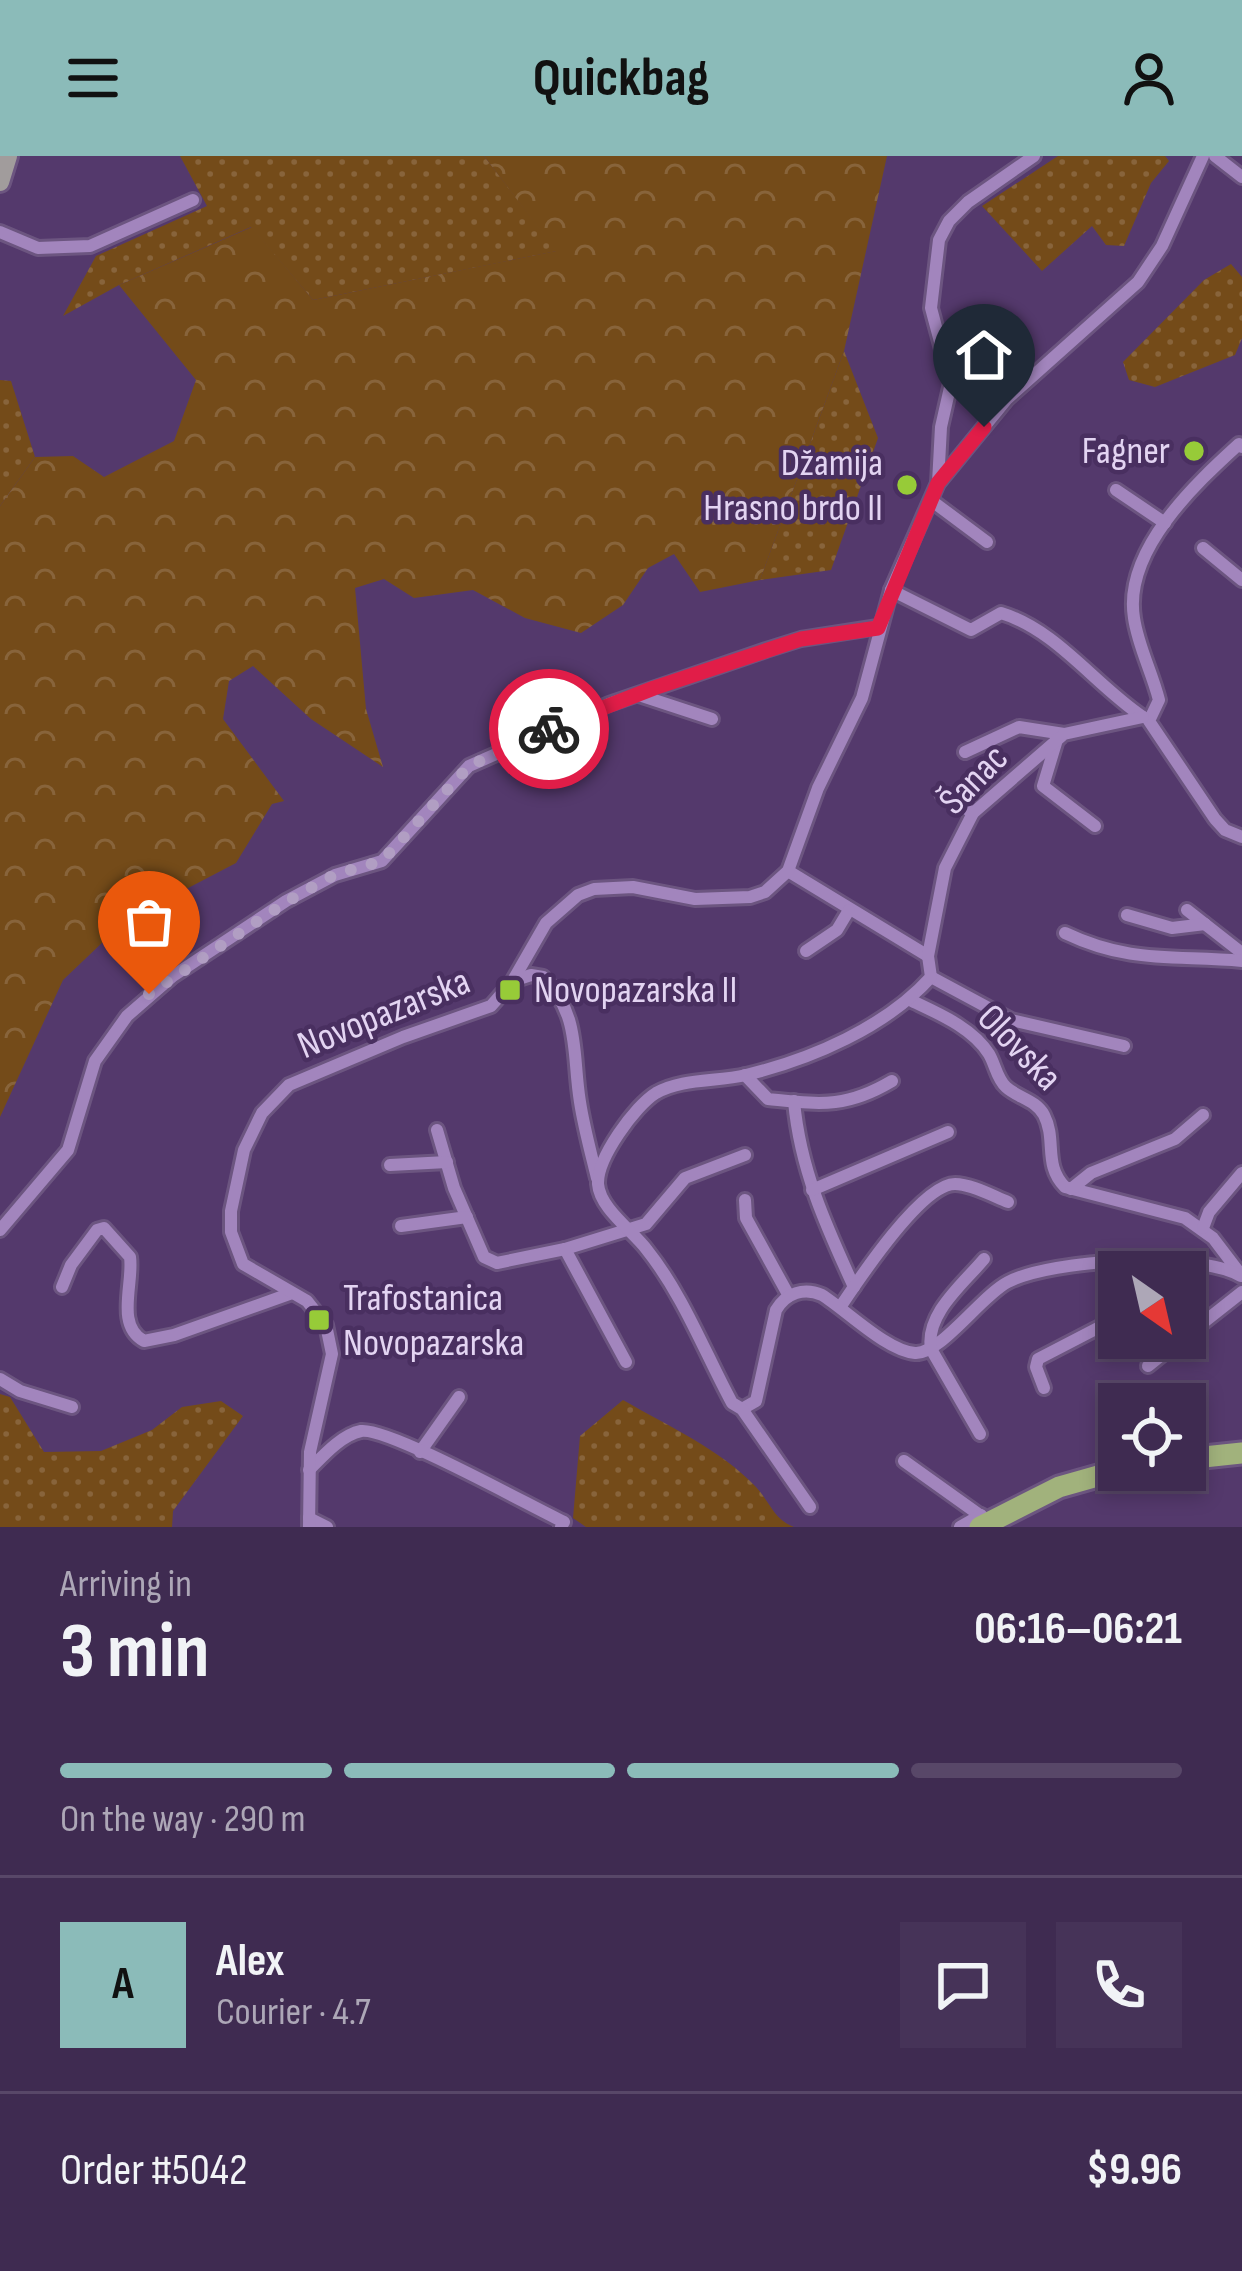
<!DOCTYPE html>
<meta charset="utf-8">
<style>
body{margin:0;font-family:"Sofia Sans Condensed",sans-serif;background:#463358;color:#f1f3f6;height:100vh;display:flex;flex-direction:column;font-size:45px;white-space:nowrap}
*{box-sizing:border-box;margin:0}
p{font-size:39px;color:#ada7b7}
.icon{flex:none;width:66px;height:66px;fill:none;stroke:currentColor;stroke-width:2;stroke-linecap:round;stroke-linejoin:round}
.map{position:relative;height:1371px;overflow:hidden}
.side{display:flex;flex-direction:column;background:#3f2b51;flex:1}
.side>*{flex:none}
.needle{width:78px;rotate:146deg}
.buttons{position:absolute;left:1098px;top:1095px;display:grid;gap:24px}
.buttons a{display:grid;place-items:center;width:108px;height:108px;border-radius:0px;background:#3f2b51;box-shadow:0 6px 18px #0003,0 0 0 3px #584768;font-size:60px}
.pin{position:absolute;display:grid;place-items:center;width:102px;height:102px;color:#fff;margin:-123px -51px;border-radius:50% 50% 50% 0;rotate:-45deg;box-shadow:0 0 12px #0007}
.pin .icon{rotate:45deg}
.courier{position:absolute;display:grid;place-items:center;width:120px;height:120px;margin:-60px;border:9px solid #e11d48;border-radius:50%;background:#fff;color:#222;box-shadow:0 3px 15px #0007}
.head em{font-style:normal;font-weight:700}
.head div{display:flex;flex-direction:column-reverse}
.head{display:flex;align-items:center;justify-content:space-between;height:204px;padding:0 60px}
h1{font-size:78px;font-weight:700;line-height:90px}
.bar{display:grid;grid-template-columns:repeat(4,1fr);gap:18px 12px;align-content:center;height:144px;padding:0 60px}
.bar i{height:15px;border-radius:9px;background:#584768}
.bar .on{background:#8bbbb9}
.bar p{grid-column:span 4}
.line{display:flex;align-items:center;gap:30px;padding:0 60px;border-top:3px solid #584768}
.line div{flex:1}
.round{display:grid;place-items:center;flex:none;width:126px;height:126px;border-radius:0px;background:#463358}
header{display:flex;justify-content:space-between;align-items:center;height:156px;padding:0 60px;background:#8bbbb9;color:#111;font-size:54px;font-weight:700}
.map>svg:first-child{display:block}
.grass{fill:url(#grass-dots)}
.forest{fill:url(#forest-crowns)}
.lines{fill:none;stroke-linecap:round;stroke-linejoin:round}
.minor-casing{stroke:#6c5580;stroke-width:18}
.secondary-casing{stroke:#6c5580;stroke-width:24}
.primary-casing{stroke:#6c5580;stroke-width:27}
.minor{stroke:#a285bd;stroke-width:12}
.secondary{stroke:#a19c9c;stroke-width:18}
.primary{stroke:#a1b27c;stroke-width:21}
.done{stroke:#b19ec3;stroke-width:12;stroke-dasharray:0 21.6}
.route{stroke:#e11d48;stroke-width:15}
.poi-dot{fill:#97cb38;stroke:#492f60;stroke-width:4.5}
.labels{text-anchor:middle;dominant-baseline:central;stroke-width:9;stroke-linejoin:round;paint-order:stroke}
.poi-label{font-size:39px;fill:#e3d4f2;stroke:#492f60;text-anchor:end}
.street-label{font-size:39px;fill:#e3d4f2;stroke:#492f60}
</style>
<header><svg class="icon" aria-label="menu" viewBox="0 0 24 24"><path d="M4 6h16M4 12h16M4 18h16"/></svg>Quickbag<svg class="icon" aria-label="person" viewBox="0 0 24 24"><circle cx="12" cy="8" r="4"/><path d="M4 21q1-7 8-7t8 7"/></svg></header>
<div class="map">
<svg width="1242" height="1371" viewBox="0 0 1242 1371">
<defs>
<pattern id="grass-dots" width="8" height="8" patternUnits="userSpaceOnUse" patternTransform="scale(3)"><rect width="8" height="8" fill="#744b19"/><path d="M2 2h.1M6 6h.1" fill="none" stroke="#88643b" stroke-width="1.8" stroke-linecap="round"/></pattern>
<pattern id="forest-crowns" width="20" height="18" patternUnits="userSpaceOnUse" patternTransform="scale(3)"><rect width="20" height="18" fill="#744b19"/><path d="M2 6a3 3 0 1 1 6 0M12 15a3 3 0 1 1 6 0" fill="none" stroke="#88643b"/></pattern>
</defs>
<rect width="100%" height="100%" fill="#54396c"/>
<g class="grass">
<polygon points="180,0 484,0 557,95 313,144 251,71 119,129 63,160 96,100 207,50"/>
<polygon points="1058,0 1165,0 1169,5 1151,27 1124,90 1106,89 1092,70 1042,115 982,50"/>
<polygon points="1231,108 1242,121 1242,182 1235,199 1155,231 1129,224 1123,206 1204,124"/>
<polygon points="844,195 878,282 831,414 760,424"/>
<polygon points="0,224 11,225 35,301 0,350"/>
<polygon points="0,1238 10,1241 44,1296 101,1295 152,1274 182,1251 221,1245 243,1260 173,1355 172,1371 0,1371"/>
<path d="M623,1244c45,26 97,49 133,87 14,15 18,33 38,40h-208l-13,-9 7,-82z"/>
</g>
<polygon class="forest" points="484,0 887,0 844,195 760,424 700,436 674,398 648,412 623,449 581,477 525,462 473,434 414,442 384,423 355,432 366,553 383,611 311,563 253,510 229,525 223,563 284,645 272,648 236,707 125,765 63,824 0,961 0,350 35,301 73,300 104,321 174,285 196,224 119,129 252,71 313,144 556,95"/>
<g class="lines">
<g class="minor-casing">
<g id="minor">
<polyline points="1215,0 1242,21"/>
<polyline points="0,76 38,92 90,90 193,44"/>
<path d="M1242,291l-3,-3c-44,40 -116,107 -105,174 4,28 18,54 25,82l-10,21 66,98 10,11 17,7"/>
<polyline points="938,327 941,271 951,227 931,152 939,84 949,65 968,46 1034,0"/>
<polyline points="1116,334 1165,367"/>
<polyline points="932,345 987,386"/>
<polyline points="1203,392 1242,424"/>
<path d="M891,434l80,40 30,-17c56,17 94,72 142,104"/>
<polyline points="639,539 712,563"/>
<polyline points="1056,587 1043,630 1095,670"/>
<polyline points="965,596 1019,571 1064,578"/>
<polyline points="942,638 973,657"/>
<polyline points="788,715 928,800"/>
<polyline points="1187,754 1242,797"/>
<polyline points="1127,759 1172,772 1205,768"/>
<path d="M1065,777c65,31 109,22 177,28"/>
<polyline points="806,795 837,774 849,754"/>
<polyline points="931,821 1011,864 1124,890"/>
<path d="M513,825l18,-6 12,2c38,39 29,76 37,125 4,26 11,51 17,76"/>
<path d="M910,844c27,13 62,27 79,54 6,10 8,25 17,33 12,11 30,13 38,28 13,25 -1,50 21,72l120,31 28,20 25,33"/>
<path d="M745,919l23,24c51,5 77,10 124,-18"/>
<path d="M794,945c6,68 32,125 60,186"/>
<polyline points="437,974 454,1032 484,1101 497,1107 565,1093 646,1068 685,1022 745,999"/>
<polyline points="390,1009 447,1006"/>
<polyline points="1071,1033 1091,1017 1175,983 1203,959"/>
<polyline points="812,1034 948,976"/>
<polyline points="745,1044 746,1062 789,1140"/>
<polyline points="401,1070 467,1061"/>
<polyline points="1203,1072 1209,1056 1242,1017"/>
<polyline points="0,1074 68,994 95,905 127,860 173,820 286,745 335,719 382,705 469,610 609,548 766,494 801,483 878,471"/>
<polyline points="565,1093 626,1206"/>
<path d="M62,1131l9,-22 26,-35 7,-2 26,29c4,26 -15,68 14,84l30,-6 118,-42"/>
<path d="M841,1150c18,-27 81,-122 114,-122 16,0 38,12 53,18"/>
<polyline points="1185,1181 1242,1136"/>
<polyline points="1148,1210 1183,1182"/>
<polyline points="0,1223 20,1235 72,1251"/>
<polyline points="1044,1232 1036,1211 1038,1203 1119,1161"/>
<path d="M742,1253l14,-8 20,-91c10,-17 28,-23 46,-15 24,15 65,56 93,58 25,2 67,-58 93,-71 44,-23 190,-31 233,-6"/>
<path d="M980,1278l-49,-85c-6,-35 32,-65 53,-90"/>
<polyline points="420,1296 459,1241"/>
<polyline points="904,1305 988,1365"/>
<path d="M309,1314c13,-13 32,-35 52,-39 27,-4 169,75 203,91l-3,5"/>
<path d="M810,1351l-68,-98 -10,-6c-27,-50 -49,-108 -85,-153 -14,-19 -47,-41 -49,-66 -1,-26 37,-78 58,-91 26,-15 61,-11 90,-18 66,-16 140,-48 185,-98l-3,-21 17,-88 28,-55 91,-79 79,-17"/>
<polyline points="309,1362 327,1371"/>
<polyline points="309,1371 310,1296 332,1198 326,1169 307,1145 243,1108 231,1076 231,1055 244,994 262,957 289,929 403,881 491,850 512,826 546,767 578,739 594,733 633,731 695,743 750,741 765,736 788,715 818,632 862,542 891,434 938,327 1007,243 1138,126 1162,90 1203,0"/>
<polyline points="960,1371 981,1359"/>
</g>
</g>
<g class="secondary-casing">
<polyline id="secondary" points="0,26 8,0"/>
</g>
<g class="primary-casing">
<g id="primary">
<polyline points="1185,1303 1242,1297"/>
<polyline points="980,1371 1059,1331 1119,1314"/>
</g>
</g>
<use href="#minor" class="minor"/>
<use href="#secondary" class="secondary"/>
<use href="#primary" class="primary"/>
</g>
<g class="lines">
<polyline class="done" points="149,838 286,746 334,719 382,705 469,610 549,573"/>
<polyline class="route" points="549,573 654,532 801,483 878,472 938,327 984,271"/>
</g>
<g class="poi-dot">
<circle cx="1194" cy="295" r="12"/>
<circle cx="907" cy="329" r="12"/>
<rect x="498" y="822" width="24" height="24" rx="6"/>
<rect x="307" y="1152" width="24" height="24" rx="6"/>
</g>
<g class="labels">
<g class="poi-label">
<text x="1170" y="295">Fagner</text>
<text x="883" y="307">Džamija<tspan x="883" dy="45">Hrasno brdo II</tspan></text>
<text x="534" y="834" text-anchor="start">Novopazarska II</text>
<text x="343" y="1142" text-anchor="start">Trafostanica<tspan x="343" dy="45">Novopazarska</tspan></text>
</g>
<g class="street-label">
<text transform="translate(974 624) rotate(-46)">Šanac</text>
<text transform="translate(384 858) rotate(-22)">Novopazarska</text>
<text transform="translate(1019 892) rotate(46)">Olovska</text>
</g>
</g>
</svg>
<div class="buttons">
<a><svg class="needle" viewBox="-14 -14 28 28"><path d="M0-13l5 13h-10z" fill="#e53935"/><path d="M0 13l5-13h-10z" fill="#ada7b7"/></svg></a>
<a><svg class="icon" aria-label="locate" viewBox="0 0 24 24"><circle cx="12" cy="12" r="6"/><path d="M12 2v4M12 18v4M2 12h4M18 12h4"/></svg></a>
</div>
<div class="pin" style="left:149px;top:838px;background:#ea580c"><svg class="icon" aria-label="bag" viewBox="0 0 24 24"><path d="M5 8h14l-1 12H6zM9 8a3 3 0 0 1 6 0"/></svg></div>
<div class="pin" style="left:984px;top:271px;background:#1f2937"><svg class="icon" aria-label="home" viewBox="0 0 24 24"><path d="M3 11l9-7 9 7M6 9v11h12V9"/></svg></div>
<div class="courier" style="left:549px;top:573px"><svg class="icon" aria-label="bike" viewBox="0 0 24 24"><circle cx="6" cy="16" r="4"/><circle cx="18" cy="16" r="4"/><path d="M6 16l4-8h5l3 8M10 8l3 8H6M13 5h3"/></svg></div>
</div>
<section class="side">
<div class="head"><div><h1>3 min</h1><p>Arriving in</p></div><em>06:16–06:21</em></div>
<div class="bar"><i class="on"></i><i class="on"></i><i class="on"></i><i></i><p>On the way · 290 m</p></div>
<div class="line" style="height:216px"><b class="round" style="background:#8bbbb9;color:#111">A</b><div><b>Alex</b><p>Courier · 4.7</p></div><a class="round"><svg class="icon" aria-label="chat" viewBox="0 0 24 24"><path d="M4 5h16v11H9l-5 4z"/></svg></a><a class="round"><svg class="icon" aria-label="phone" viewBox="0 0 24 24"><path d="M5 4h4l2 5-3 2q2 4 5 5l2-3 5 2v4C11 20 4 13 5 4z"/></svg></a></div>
<div class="line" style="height:156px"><div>Order #5042</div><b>$9.96</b></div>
</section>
